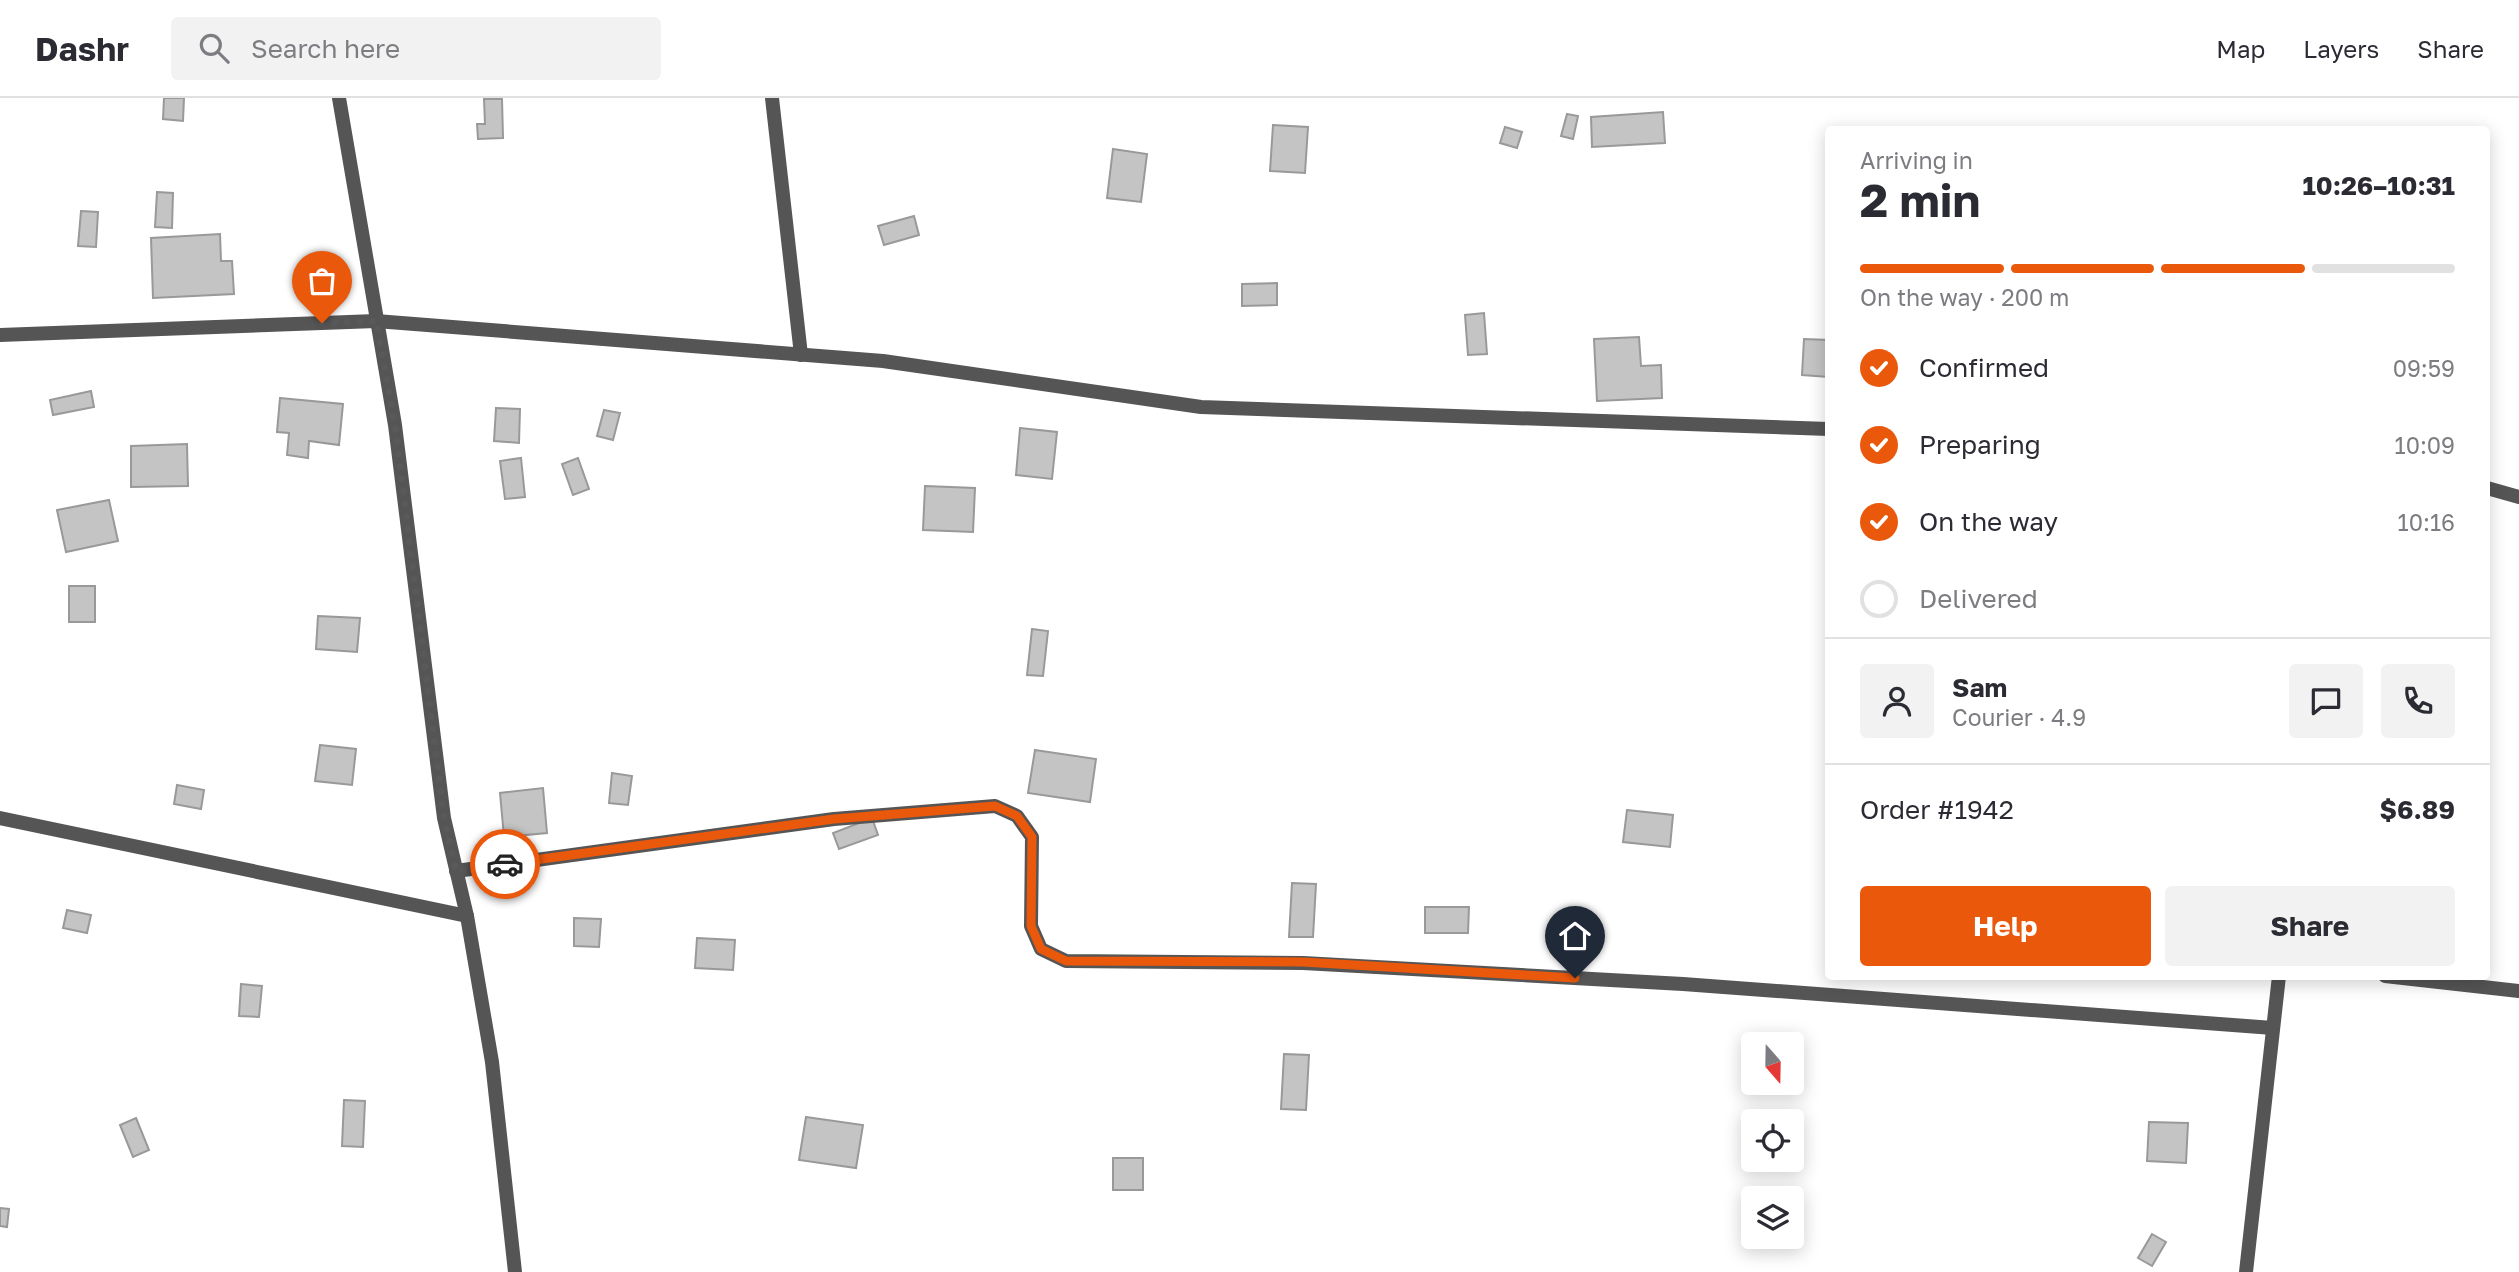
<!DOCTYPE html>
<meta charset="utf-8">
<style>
body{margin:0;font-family:"Golos Text",sans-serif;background:#f2f2f3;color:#2b2b33;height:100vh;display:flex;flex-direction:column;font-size:26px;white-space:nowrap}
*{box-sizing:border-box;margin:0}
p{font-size:23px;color:#7c7c81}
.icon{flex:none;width:38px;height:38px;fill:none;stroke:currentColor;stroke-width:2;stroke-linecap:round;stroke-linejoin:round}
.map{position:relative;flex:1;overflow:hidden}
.details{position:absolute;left:1825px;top:28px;width:665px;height:854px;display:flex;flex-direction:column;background:#fff;border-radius:7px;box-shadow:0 4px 18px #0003}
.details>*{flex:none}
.needle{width:46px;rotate:160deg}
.tools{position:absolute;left:1741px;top:934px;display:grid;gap:14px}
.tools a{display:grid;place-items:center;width:63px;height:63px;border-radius:7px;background:#fff;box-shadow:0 4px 18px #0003;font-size:35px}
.pin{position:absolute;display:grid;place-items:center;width:60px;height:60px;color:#fff;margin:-72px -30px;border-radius:50% 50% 50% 0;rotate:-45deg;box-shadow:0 0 7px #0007}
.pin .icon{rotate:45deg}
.courier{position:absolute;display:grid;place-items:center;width:70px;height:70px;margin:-35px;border:5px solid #ea580c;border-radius:50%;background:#fff;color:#222;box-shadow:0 2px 9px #0007}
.head em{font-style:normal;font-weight:700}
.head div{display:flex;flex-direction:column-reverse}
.head{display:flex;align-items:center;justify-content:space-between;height:119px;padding:0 35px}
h1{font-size:46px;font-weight:700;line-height:52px}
.bar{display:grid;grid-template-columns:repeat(4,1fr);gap:10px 7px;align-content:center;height:84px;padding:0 35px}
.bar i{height:9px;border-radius:5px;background:#e1e1e2}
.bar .on{background:#ea580c}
.bar p{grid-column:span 4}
.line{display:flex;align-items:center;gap:18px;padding:0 35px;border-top:2px solid #e1e1e2}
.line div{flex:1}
.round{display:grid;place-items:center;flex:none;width:74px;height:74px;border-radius:7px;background:#f2f2f3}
ol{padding:0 35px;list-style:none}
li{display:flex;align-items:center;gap:21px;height:77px}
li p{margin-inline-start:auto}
li .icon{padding:7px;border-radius:50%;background:#ea580c;color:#fff;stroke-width:4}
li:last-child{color:#7c7c81}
li i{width:38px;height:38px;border:4px solid #e1e1e2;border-radius:50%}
.cta{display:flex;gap:14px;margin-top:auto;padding:14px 35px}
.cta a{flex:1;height:80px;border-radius:7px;background:#ea580c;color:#fff;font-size:28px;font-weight:700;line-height:80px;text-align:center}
.cta a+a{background:#f2f2f3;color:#2b2b33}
header{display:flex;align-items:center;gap:42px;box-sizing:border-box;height:98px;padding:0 35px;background:#fff;border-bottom:2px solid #e1e1e2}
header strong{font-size:33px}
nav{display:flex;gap:38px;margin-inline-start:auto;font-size:24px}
.search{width:490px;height:63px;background:#f2f2f3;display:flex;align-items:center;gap:18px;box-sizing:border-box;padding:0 24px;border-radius:7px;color:#7c7c81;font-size:26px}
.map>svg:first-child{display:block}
.building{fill:#c4c4c4;stroke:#999;stroke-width:2}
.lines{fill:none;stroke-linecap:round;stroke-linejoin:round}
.minor{stroke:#555;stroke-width:14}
.done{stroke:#595959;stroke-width:7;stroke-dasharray:0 12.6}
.route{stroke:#ea580c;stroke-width:9}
</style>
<header>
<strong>Dashr</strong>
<div class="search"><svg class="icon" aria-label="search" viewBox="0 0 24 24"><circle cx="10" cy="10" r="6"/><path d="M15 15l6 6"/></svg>Search here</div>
<nav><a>Map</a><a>Layers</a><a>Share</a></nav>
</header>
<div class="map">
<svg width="2519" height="1174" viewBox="0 0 2519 1174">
<rect width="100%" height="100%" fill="#fff"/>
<g class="building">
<polygon points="164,0 184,0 183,23 163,21"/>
<polygon points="484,1 502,1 503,40 478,41 477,26 485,26"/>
<polygon points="1663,14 1665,45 1592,49 1591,19"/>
<polygon points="1567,16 1578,18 1573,41 1561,38"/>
<polygon points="1273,27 1308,29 1305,75 1270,73"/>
<polygon points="1505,29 1522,34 1517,50 1500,45"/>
<polygon points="1113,51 1147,56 1141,104 1107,100"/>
<polygon points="157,94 173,95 172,130 155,129"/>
<polygon points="81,113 98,114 96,149 78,148"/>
<polygon points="914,118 919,137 884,147 878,128"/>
<polygon points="220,136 221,163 232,163 234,196 153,200 151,140"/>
<polygon points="1277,185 1277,207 1242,208 1242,186"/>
<polygon points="1484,215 1487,256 1468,257 1465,217"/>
<polygon points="1639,239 1641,268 1661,267 1662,300 1597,303 1594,241"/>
<polygon points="1804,241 1829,242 1829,279 1802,277"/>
<polygon points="91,293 94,309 53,317 50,302"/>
<polygon points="280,300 343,306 339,347 309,343 308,360 287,357 289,335 277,334"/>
<polygon points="496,310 520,311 519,345 494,343"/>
<polygon points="604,312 620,315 613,342 597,338"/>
<polygon points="1020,330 1057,334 1052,381 1016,377"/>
<polygon points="187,346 188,388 131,389 131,348"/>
<polygon points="521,360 525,399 505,401 500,363"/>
<polygon points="578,360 589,391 573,397 562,366"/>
<polygon points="925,388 975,390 973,434 923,432"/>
<polygon points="109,402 118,443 66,454 57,412"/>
<rect x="69" y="488" width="26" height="36"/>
<polygon points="318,518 360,520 357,554 316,551"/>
<polygon points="1032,531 1048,533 1043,578 1027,577"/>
<polygon points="320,647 356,651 352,687 315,683"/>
<polygon points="1035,652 1096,661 1090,704 1028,695"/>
<polygon points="612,675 632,678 628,707 609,705"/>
<polygon points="177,687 204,692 201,711 174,706"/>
<polygon points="543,690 547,735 504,739 500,695"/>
<polygon points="1627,712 1673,717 1670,749 1623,744"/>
<polygon points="872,720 878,737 839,751 833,735"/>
<polygon points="1292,785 1316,786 1313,839 1289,839"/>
<polygon points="1425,809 1469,809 1468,835 1425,835"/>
<polygon points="67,812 91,817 87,835 63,830"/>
<polygon points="574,820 601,821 599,849 574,848"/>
<polygon points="697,840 735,842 733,872 695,870"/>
<polygon points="241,886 262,888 259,919 239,918"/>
<polygon points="1284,956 1309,957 1306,1012 1281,1011"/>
<polygon points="344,1002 365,1003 363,1049 342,1048"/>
<polygon points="806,1019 863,1027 856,1070 799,1062"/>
<polygon points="136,1020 149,1052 133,1059 120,1027"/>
<polygon points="2149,1024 2188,1025 2186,1065 2147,1063"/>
<rect x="1113" y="1060" width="30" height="32"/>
<polygon points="0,1110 9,1111 7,1129 0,1128"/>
<polygon points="2152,1136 2166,1144 2152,1168 2138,1160"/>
</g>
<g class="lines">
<g class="minor">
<polyline points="339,0 395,327 444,720 467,818 492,964 515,1174"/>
<polyline points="772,0 801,257"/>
<polyline points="0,237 376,223 883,263 1201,309 1829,331"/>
<polyline points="2487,390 2519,399"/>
<polyline points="0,720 467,818"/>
<polyline points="456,773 834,721 995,708 1017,718 1032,739 1031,828 1041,851 1066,863 1303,865 1683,886 2273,930"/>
<polyline points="2385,878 2519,893"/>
<polyline points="2246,1174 2279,878"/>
</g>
</g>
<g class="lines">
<polyline class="done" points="322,225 376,223 395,327 444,720 456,773 505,766"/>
<polyline class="route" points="505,766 834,721 995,708 1017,718 1032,739 1031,828 1041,851 1066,863 1303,864 1575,880"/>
</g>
</svg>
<div class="tools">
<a><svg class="needle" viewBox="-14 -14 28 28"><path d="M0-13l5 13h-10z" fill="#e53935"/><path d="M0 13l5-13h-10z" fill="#7c7c81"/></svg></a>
<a><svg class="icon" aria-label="locate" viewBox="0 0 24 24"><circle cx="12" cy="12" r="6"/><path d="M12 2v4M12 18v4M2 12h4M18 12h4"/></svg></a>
<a><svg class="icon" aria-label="layers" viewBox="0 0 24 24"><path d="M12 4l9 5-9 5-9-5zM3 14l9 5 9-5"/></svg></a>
</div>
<div class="pin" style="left:322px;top:225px;background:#ea580c"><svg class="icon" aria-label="bag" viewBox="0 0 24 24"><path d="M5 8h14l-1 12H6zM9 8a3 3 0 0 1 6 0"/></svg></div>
<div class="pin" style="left:1575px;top:880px;background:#1f2937"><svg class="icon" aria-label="home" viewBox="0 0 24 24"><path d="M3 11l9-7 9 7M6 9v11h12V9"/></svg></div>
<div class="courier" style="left:505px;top:766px"><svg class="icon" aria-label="car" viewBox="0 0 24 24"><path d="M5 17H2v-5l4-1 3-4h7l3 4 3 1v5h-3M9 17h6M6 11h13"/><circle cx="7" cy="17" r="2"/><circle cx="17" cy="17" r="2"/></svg></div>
<section class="details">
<div class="head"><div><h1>2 min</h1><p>Arriving in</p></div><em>10:26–10:31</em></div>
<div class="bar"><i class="on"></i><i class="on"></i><i class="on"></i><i></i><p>On the way · 200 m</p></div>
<ol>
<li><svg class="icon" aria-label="check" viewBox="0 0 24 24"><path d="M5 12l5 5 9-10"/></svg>Confirmed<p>09:59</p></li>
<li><svg class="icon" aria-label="check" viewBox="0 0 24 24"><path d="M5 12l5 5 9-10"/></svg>Preparing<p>10:09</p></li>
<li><svg class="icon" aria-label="check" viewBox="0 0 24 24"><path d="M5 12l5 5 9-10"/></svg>On the way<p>10:16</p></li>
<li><i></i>Delivered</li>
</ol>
<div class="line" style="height:126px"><a class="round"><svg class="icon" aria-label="person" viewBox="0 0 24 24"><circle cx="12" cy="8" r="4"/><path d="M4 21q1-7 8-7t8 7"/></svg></a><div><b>Sam</b><p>Courier · 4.9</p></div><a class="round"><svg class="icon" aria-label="chat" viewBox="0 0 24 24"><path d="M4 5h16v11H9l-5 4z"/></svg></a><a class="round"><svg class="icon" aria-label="phone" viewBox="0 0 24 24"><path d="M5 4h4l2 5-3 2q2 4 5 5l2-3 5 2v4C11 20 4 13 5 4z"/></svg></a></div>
<div class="line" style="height:91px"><div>Order #1942</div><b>$6.89</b></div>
<div class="cta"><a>Help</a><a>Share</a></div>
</section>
</div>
